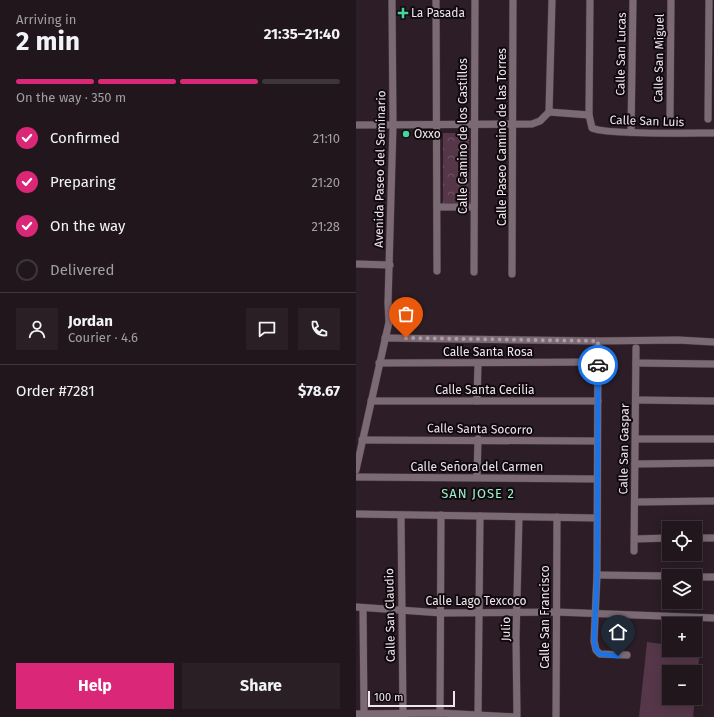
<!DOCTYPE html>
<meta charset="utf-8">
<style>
body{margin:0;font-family:"Fira Sans",sans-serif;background:#291f25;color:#f1f3f6;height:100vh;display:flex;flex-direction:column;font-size:15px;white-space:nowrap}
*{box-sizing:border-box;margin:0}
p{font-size:13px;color:#a29fa3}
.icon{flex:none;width:22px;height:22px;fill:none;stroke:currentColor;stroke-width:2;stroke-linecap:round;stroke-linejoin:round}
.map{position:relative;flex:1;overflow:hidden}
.side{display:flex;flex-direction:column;background:#21161c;width:356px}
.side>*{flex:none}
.fabs{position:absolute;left:306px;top:521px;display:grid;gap:8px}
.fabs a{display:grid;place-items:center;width:40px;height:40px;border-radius:0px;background:#21161c;box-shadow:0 2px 10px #0003,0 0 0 1px #3e353b;font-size:20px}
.scale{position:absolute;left:12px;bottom:10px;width:87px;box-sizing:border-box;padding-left:4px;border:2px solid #f0e5eb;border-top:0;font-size:11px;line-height:14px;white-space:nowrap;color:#f0e5eb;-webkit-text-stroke:3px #100a0e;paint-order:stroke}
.pin{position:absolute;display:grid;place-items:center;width:34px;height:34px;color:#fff;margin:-41px -17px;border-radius:50% 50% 50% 0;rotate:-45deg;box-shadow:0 0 4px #0007}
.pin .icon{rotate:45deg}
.courier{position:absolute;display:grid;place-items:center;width:40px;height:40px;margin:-20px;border:3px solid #1a73e8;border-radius:50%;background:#fff;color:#222;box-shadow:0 1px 5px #0007}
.head em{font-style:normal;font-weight:700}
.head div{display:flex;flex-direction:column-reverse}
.head{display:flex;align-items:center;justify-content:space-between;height:68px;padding:0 16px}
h1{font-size:26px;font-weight:700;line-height:30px}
.bar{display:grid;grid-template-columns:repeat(4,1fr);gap:6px 4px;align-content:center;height:48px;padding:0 16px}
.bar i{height:5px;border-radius:3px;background:#3e353b}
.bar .on{background:#db2777}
.bar p{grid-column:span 4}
.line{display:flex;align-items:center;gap:10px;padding:0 16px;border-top:1px solid #3e353b}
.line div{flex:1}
.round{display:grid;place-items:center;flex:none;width:42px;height:42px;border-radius:0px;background:#291f25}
ol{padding:0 16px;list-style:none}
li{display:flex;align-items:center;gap:12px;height:44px}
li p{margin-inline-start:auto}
li .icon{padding:4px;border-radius:50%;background:#db2777;color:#fff;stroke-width:4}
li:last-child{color:#a29fa3}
li i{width:22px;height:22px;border:2px solid #3e353b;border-radius:50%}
.action{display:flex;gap:8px;margin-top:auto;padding:8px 16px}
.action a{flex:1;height:46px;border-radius:0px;background:#db2777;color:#fff;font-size:16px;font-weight:700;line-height:46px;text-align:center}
.action a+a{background:#291f25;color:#f1f3f6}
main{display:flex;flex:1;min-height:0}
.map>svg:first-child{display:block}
.grass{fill:#56374a}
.park{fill:url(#park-crowns)}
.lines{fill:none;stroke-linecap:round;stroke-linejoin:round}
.street-casing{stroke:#44383f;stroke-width:8}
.street{stroke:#7b6973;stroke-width:7}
.done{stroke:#ab9fa6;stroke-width:4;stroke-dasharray:0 7.2}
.route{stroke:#1a73e8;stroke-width:5}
.poi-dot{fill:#48d49d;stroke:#100a0e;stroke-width:1.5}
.labels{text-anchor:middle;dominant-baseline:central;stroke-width:4;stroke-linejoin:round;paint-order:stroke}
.poi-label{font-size:12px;fill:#f0e5eb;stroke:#100a0e;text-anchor:start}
.street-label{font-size:12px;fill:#f0e5eb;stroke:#100a0e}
.neighbourhood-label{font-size:13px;letter-spacing:1px;fill:#9bf0c8;stroke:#100a0e}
</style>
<main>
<section class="side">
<div class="head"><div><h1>2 min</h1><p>Arriving in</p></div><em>21:35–21:40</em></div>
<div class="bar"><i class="on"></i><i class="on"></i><i class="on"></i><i></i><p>On the way · 350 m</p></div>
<ol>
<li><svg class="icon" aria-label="check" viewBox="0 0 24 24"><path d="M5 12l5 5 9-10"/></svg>Confirmed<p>21:10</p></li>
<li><svg class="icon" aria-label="check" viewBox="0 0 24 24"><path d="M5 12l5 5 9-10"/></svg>Preparing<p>21:20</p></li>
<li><svg class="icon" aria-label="check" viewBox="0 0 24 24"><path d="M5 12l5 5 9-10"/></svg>On the way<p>21:28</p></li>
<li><i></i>Delivered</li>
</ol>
<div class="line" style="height:72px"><a class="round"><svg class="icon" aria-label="person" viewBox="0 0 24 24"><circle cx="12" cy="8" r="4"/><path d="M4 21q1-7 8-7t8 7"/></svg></a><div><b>Jordan</b><p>Courier · 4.6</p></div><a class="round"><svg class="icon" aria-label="chat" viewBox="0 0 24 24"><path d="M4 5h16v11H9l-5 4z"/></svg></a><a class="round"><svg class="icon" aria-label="phone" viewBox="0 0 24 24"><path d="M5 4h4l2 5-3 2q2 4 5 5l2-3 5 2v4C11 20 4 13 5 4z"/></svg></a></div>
<div class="line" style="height:52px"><div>Order #7281</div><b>$78.67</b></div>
<div class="action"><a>Help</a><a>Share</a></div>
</section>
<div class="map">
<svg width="358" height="717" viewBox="0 0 358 717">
<defs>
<pattern id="park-crowns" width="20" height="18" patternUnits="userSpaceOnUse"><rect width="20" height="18" fill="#56374a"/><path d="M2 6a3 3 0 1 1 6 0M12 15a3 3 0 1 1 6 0" fill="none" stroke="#6f5464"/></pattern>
</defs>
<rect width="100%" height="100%" fill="#2c1d26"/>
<polygon class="grass" points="291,642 313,645 313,650 339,650 339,647 344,648 339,698 339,672 313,672 313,698 339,698 337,717 283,717"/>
<polygon class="park" points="87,133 113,133 114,203 87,203"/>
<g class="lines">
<g class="street-casing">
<g id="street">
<polyline points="80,0 81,271"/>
<path d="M234,0l-1,115 3,13c13,7 102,5 122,5"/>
<polyline points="193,112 196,0"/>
<polyline points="193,112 233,115"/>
<polyline points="314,117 315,0"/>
<polyline points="352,119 353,0"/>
<polyline points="0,125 176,124 184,121 193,112"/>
<polyline points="275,132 277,0"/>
<polyline points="81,207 118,207"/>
<polyline points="0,264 34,265"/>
<polyline points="118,272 119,0"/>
<polyline points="156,274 157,0"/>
<polyline points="29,338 242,341 322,340 358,342"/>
<polyline points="242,341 241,575 238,641 240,650 244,654 271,655"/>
<polyline points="23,363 242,362"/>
<polyline points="280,363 358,364"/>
<polyline points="280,400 358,401"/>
<polyline points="15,401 242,401"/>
<polyline points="121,401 122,363"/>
<polyline points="280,439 358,439"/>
<polyline points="6,440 241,441"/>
<polyline points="279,464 358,463"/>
<polyline points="0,470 33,322 32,303 37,125 36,0"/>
<polyline points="0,477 241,479"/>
<polyline points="121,477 122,439"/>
<polyline points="279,502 358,501"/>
<polyline points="0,514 241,518"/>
<polyline points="45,515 47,715"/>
<polyline points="339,538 358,538"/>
<polyline points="279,539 313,538"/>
<polyline points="278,551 280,348"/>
<polyline points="241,575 313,576"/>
<polyline points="339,577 358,577"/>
<polyline points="0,607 86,613 200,612 358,618"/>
<polyline points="7,608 8,714"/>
<polyline points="84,713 85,515"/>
<polyline points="0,714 84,713 159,717"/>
<polyline points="122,714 124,516"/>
<polyline points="161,717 160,638 163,517"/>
<polyline points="200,717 201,517"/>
</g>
</g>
<use href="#street" class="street"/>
</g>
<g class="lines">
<polyline class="done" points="50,338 242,341 242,365"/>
<polyline class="route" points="242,365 241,575 238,641 240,650 244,654 262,656"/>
</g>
<g class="poi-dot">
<path d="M45 7h4v4h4v4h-4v4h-4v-4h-4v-4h4z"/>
<circle cx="50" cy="134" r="4"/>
</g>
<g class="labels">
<g class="poi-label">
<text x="55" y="13">La Pasada</text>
<text x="58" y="134">Oxxo</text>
</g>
<g class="street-label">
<text transform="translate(265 54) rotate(-89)">Calle San Lucas</text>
<text transform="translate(303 58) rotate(-89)">Calle San Miguel</text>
<text transform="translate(291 121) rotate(2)">Calle San Luis</text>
<text transform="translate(107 136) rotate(-90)">Calle Camino de los Castillos</text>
<text transform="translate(146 137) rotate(-90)">Calle Paseo Camino de las Torres</text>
<text transform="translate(24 169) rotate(-89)">Avenida Paseo del Seminario</text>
<text x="132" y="352">Calle Santa Rosa</text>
<text x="129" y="390">Calle Santa Cecilia</text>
<text transform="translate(124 429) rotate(1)">Calle Santa Socorro</text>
<text transform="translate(268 449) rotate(-89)">Calle San Gaspar</text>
<text x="121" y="467">Calle Señora del Carmen</text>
<text x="120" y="601">Calle Lago Texcoco</text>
<text transform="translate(34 615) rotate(-91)">Calle San Claudio</text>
<text transform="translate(189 617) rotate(-90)">Calle San Francisco</text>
<text transform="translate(150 629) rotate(-89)">Julio</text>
</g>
<g class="neighbourhood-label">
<text x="122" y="493">SAN JOSE 2</text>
</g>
</g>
</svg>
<div class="fabs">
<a><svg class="icon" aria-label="locate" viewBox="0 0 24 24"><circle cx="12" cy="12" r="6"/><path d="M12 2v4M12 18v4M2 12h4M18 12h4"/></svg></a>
<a><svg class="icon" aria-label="layers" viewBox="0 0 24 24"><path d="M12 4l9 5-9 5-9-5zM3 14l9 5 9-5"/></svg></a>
<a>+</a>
<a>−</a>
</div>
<div class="scale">100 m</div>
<div class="pin" style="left:50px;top:338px;background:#ea580c"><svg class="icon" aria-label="bag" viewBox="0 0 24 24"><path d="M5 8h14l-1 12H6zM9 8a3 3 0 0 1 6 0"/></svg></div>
<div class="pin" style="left:262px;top:656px;background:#1f2937"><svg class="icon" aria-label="home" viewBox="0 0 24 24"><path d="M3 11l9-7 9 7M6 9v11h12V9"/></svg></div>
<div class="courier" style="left:242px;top:365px"><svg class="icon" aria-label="car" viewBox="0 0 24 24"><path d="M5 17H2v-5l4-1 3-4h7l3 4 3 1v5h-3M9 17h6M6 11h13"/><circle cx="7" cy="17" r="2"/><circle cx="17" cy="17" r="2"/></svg></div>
</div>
</main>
